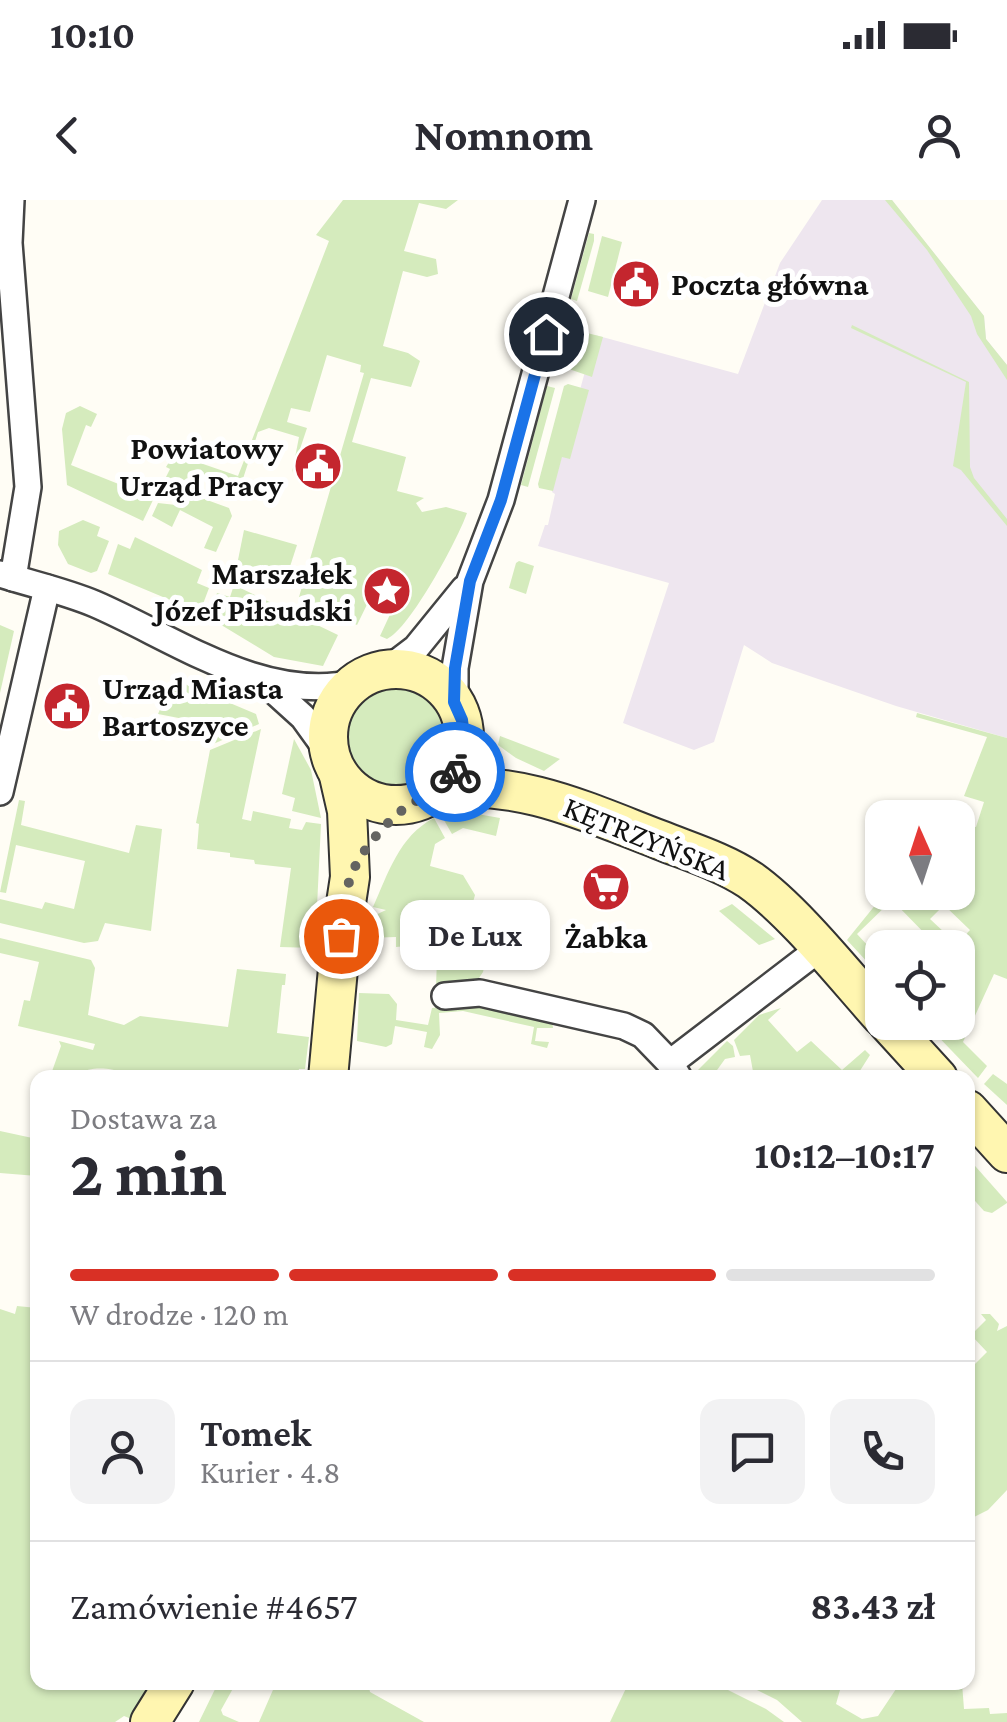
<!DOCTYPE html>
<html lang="pl">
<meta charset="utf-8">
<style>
body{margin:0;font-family:"Crimson Pro",serif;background:#f2f2f3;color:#2b2b33;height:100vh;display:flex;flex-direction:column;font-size:38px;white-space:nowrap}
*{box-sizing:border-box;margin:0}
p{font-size:32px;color:#7c7c81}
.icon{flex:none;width:55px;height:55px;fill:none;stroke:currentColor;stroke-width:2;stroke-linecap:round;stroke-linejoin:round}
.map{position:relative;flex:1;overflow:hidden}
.panel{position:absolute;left:30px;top:870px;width:945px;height:620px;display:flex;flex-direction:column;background:#fff;border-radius:20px;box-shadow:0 2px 8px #0004}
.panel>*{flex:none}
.needle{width:65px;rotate:357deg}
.tools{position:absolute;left:865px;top:600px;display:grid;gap:20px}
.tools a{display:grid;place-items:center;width:110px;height:110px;border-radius:20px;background:#fff;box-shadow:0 2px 8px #0004;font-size:50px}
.pin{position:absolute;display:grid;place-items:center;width:85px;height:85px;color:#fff;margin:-42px;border:5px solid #fff;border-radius:50%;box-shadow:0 2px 10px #0007}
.courier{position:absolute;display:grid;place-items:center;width:100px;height:100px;margin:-50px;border:8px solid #1a73e8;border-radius:50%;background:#fff;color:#222;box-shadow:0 2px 12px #0007}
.bubble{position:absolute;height:70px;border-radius:20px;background:#fff;box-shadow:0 2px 8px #0004;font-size:32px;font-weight:700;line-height:70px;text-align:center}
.headline em{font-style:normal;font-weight:700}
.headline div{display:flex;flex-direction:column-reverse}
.headline{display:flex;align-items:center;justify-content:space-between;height:170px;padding:0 40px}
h1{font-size:65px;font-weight:700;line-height:75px}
.bar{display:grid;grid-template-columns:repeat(4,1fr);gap:15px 10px;align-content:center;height:120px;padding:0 40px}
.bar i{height:12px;border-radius:8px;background:#e1e1e2}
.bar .selected{background:#d93025}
.bar p{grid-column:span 4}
.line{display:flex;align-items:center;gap:25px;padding:0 40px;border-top:2px solid #e1e1e2}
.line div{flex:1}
.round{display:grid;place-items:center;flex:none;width:105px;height:105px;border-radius:20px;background:#f2f2f3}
.status{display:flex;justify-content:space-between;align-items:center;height:70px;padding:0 50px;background:#fff;direction:ltr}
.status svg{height:28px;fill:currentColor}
header{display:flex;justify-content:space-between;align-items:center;height:130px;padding:0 40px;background:#fff;font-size:45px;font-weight:700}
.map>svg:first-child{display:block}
.industrial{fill:#eee6ef}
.green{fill:#d5ebbd}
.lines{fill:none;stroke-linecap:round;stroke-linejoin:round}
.street-casing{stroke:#444;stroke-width:30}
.secondary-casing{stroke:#333;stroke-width:42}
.street{stroke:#fff;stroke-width:25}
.secondary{stroke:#fff6b0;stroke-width:38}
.done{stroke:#646461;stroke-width:10;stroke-dasharray:0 18}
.route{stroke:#1a73e8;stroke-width:12}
.labels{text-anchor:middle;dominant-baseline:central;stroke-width:10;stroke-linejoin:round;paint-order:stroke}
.poi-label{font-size:32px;font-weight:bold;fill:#111;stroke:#fff;text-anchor:start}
.street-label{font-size:32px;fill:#111;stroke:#fff}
</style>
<div class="status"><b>10:10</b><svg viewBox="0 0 49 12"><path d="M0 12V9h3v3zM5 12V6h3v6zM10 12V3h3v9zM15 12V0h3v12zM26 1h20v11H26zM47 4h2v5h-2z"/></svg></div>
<header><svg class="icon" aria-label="back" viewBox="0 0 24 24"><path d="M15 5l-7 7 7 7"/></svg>Nomnom<svg class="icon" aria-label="person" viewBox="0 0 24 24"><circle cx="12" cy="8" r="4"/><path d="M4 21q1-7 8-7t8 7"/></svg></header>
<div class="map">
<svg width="1007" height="1522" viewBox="0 0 1007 1522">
<rect width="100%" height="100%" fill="#fffdf5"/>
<polygon class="industrial" points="822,0 892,0 984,116 986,139 1007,165 1007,538 896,506 772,463 744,445 714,542 694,550 623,523 669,383 538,346 545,325 548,325 555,294 552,292 595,135 738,174 780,63"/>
<g class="green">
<path d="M343,0h115l-12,9 -27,-6 -15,48 32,8 2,15 -11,3 -24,-6 -20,75 25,7 12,8 -9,26 -40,-9 -19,64 54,15 -9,34 27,7 -8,5 6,9 24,-5 21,6c-9,26 -57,116 -80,126l-7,-3 20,-43 -22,-11 -21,43 -58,-28 65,-224 -4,-1 1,-7 -34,-10 -17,57 -19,-4 -4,14 20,6 -15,45 7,-36 -30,-9 -11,4 -17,53 -7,2 -30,-12 -8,21 33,12 3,8 -16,36 -12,-4 9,-21 -33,-17 -8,17 -20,-11 6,-13 27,3 9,-18 -28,-11 4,-8 -4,-2 8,-13 64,22 91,-235 -13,-6z"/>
<polygon points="885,0 892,0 984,116 986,139 1007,165 1007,180 977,134 971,116 927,50"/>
<polygon points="589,33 594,34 594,41 577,101 571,99"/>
<polygon points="602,36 622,42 608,97 588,91"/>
<polygon points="852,125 969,182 970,267 974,278 1007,319 1007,326 961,270 953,266 966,182 851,128"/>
<polygon points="579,131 603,137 592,177 569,169"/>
<polygon points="568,184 589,190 570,259 562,257 553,291 539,288 538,284 564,186"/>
<polygon points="547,186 555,188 528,287 521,285"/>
<polygon points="80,206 97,214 91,227 86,225 71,265 151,297 153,300 143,321 67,285 62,229 66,213"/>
<polygon points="83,320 100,327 97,336 109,341 97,371 91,373 68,364 58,345 59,331"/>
<polygon points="244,330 297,345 284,385 279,386 237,365"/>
<polygon points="135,337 202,370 197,383 209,388 203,404 194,410 108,374 118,344 130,349"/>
<polygon points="519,361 534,366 526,394 509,388 516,363"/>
<polygon points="234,385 338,435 323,466 274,457 213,420 210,413 217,393 230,397"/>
<polygon points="0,425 14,431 0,493"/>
<polygon points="173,479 256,514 259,524 211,545 215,525 158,514"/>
<circle cx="397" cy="537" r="54"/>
<polygon points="917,513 1007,538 1007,779 994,774 963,842 987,866 978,878 925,823 941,823 946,827 958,822 958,816 970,802 958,789 958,748 954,747 970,730 944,705 930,719 946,734 935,744 892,700 857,734 882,761 882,778 847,740 885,693 958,692 958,655 961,656 966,641 958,638 958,623 976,627 984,602 964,596 987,537 916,517"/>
<polygon points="261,529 242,619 251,621 253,611 291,619 289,628 302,630 306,622 321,624 315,748 280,747 291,668 255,664 254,660 230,657 230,653 197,649 199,624 196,623 210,550"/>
<polygon points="500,536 560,559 544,571 516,558 498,545"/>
<polygon points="294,539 311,570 321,618 292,611 295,598 282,594"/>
<polygon points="19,600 25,601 21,625 129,653 136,625 162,629 151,731 105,723 98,741 84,743 0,723 0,699 42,709 45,702 74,709 85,661 16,645 6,693 0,692"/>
<polygon points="466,612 500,618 496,636 463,628 452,634 441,615"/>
<path d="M434,618l11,20 -10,6 -5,22 33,9 12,20 -8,29 26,7 -10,41 -6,9 -41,6 1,-29 -20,-4 1,-9 -22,2v-10l-32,1 3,-19 19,-9 -13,-3c15,-33 26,-71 61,-89z"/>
<polygon points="732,704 775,739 759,745 719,711"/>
<path d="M0,738l91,22 4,8 -7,47 36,10 16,-9 88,11 9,-58 49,5 -1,11h-3l-5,48 32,4 -4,32h-6l-2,9h-184l1,-8c-30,-6 -34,8 -64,7l11,-31 -2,-5 34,9 2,-6 -77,-18 6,-26 6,1 9,-39 -39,-9z"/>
<polygon points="359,793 389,794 397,804 396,820 428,825 432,808 474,803 552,820 553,828 537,828 535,841 549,842 547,848 531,844 534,827 463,811 439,813 440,835 432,849 424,847 427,832 395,826 392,844 386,847 357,841"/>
<polygon points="781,808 768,820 797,852 811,841 842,870 865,850 870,855 856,877 754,877 750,855 740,856 734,840 759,815"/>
<polygon points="727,841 733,846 735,857 725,859 712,877 691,877"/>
<polygon points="993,874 1007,884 1007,905 984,884"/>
<polygon points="0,931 37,939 37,976 0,973"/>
<polygon points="968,958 1007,1002 1007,1003 992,1013 984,1011 968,993"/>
<polygon points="17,1106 37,1108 38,1482 159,1483 138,1514 129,1518 124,1516 115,1522 0,1522 0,1109 15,1114"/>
<polygon points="981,1114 990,1114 999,1124 997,1131 1007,1126 1007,1290 988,1310 968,1320 968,1171 987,1152 971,1135 986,1120"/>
<polygon points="629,1482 714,1483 766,1509 784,1522 610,1522"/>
<polygon points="218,1483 236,1483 221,1510 223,1515 239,1522 199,1522"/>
<polygon points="276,1483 368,1483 370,1492 424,1522 259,1522"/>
<polygon points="743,1483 842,1483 836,1504 862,1519 878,1516 900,1483 962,1483 964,1509 989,1508 990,1514 1007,1513 1007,1522 802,1522 777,1500"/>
</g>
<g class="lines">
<g class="street-casing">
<g id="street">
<polyline points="11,0 9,43 28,287 13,378"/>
<path d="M0,374c31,10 64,17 95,30 81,35 167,99 259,79"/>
<polyline points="387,470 416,448 464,389"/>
<polyline points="262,480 303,517 329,553"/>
<polyline points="455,502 455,468 470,381 501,300 582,0"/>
<polyline points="0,592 47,388"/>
<polyline points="445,796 480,793 624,826 643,835 670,863"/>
<polyline points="679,878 670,863 819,749"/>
</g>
</g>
<g class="secondary-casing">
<g id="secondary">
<circle cx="396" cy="537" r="68"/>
<path d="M440,590c77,-12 149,23 220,50 30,12 63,22 90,40 44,31 95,96 132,137"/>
<polyline points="887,822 938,878"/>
<polyline points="328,878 341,736 350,677 347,611 339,576"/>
<polyline points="968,910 1007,953"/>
<polyline points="150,1522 175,1482"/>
</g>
</g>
<use href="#street" class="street"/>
<use href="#secondary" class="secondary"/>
</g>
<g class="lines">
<path class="done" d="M341,736c2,-18 3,-37 8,-54 7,-26 35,-58 56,-74 18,-13 36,-15 50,-36"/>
<polyline class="route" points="455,572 464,537 462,520 454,502 455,468 470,381 501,300 546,134"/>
</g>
<defs>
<g id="civic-disc" transform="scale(2.5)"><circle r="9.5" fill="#c4262e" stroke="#fff"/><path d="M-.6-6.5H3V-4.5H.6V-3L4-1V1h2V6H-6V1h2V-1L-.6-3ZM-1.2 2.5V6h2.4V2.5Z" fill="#fff"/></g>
<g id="sight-disc" transform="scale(2.5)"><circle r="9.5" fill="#c4262e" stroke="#fff"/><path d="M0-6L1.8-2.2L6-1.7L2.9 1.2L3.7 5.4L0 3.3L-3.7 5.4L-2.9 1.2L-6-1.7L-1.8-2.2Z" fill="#fff"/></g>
<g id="supermarket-disc" transform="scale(2.5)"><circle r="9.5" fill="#c4262e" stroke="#fff"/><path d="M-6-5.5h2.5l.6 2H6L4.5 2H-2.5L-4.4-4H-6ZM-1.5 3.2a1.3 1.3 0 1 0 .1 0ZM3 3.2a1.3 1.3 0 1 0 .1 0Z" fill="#fff"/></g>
</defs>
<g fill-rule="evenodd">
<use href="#civic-disc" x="636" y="84"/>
<use href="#civic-disc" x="318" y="266"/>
<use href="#sight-disc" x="387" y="391"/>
<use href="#civic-disc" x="67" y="506"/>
<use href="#supermarket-disc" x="606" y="687"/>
</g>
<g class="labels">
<g class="poi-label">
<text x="671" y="84">Poczta główna</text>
<text x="283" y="248" text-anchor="end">Powiatowy<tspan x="283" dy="37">Urząd Pracy</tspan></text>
<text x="352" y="373" text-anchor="end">Marszałek<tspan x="352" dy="37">Józef Piłsudski</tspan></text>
<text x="102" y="488">Urząd Miasta<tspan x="102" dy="37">Bartoszyce</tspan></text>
<text x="606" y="737" text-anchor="middle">Żabka</text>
</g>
<g class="street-label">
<text transform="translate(647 638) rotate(22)">KĘTRZYŃSKA</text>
</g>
</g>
</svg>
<div class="tools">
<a><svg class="needle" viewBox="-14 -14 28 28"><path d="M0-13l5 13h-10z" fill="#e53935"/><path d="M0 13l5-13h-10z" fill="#7c7c81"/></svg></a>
<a><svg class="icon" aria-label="locate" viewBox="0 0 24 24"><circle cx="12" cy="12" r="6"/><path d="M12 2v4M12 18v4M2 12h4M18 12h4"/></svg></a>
</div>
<div class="pin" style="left:341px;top:736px;background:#ea580c"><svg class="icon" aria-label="bag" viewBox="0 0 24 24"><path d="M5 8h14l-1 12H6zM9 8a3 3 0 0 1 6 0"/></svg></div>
<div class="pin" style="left:546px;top:134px;background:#1f2937"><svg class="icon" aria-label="home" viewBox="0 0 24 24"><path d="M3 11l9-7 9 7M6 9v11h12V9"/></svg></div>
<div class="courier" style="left:455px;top:572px"><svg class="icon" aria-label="bike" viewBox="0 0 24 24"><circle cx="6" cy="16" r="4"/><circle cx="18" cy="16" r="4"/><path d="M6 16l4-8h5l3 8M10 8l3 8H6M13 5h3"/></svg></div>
<div class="bubble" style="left:400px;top:700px;width:150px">De Lux</div>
<section class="panel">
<div class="headline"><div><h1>2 min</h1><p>Dostawa za</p></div><em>10:12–10:17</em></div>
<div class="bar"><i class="selected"></i><i class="selected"></i><i class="selected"></i><i></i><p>W drodze · 120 m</p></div>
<div class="line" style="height:180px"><a class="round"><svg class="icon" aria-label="person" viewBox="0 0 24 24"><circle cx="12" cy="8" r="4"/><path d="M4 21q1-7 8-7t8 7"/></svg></a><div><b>Tomek</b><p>Kurier · 4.8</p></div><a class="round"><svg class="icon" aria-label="chat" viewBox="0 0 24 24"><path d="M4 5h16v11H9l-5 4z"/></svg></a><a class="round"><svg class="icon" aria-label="phone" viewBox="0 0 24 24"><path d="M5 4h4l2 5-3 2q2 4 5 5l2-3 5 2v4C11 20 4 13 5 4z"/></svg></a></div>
<div class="line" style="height:130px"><div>Zamówienie #4657</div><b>83.43 zł</b></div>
</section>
</div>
